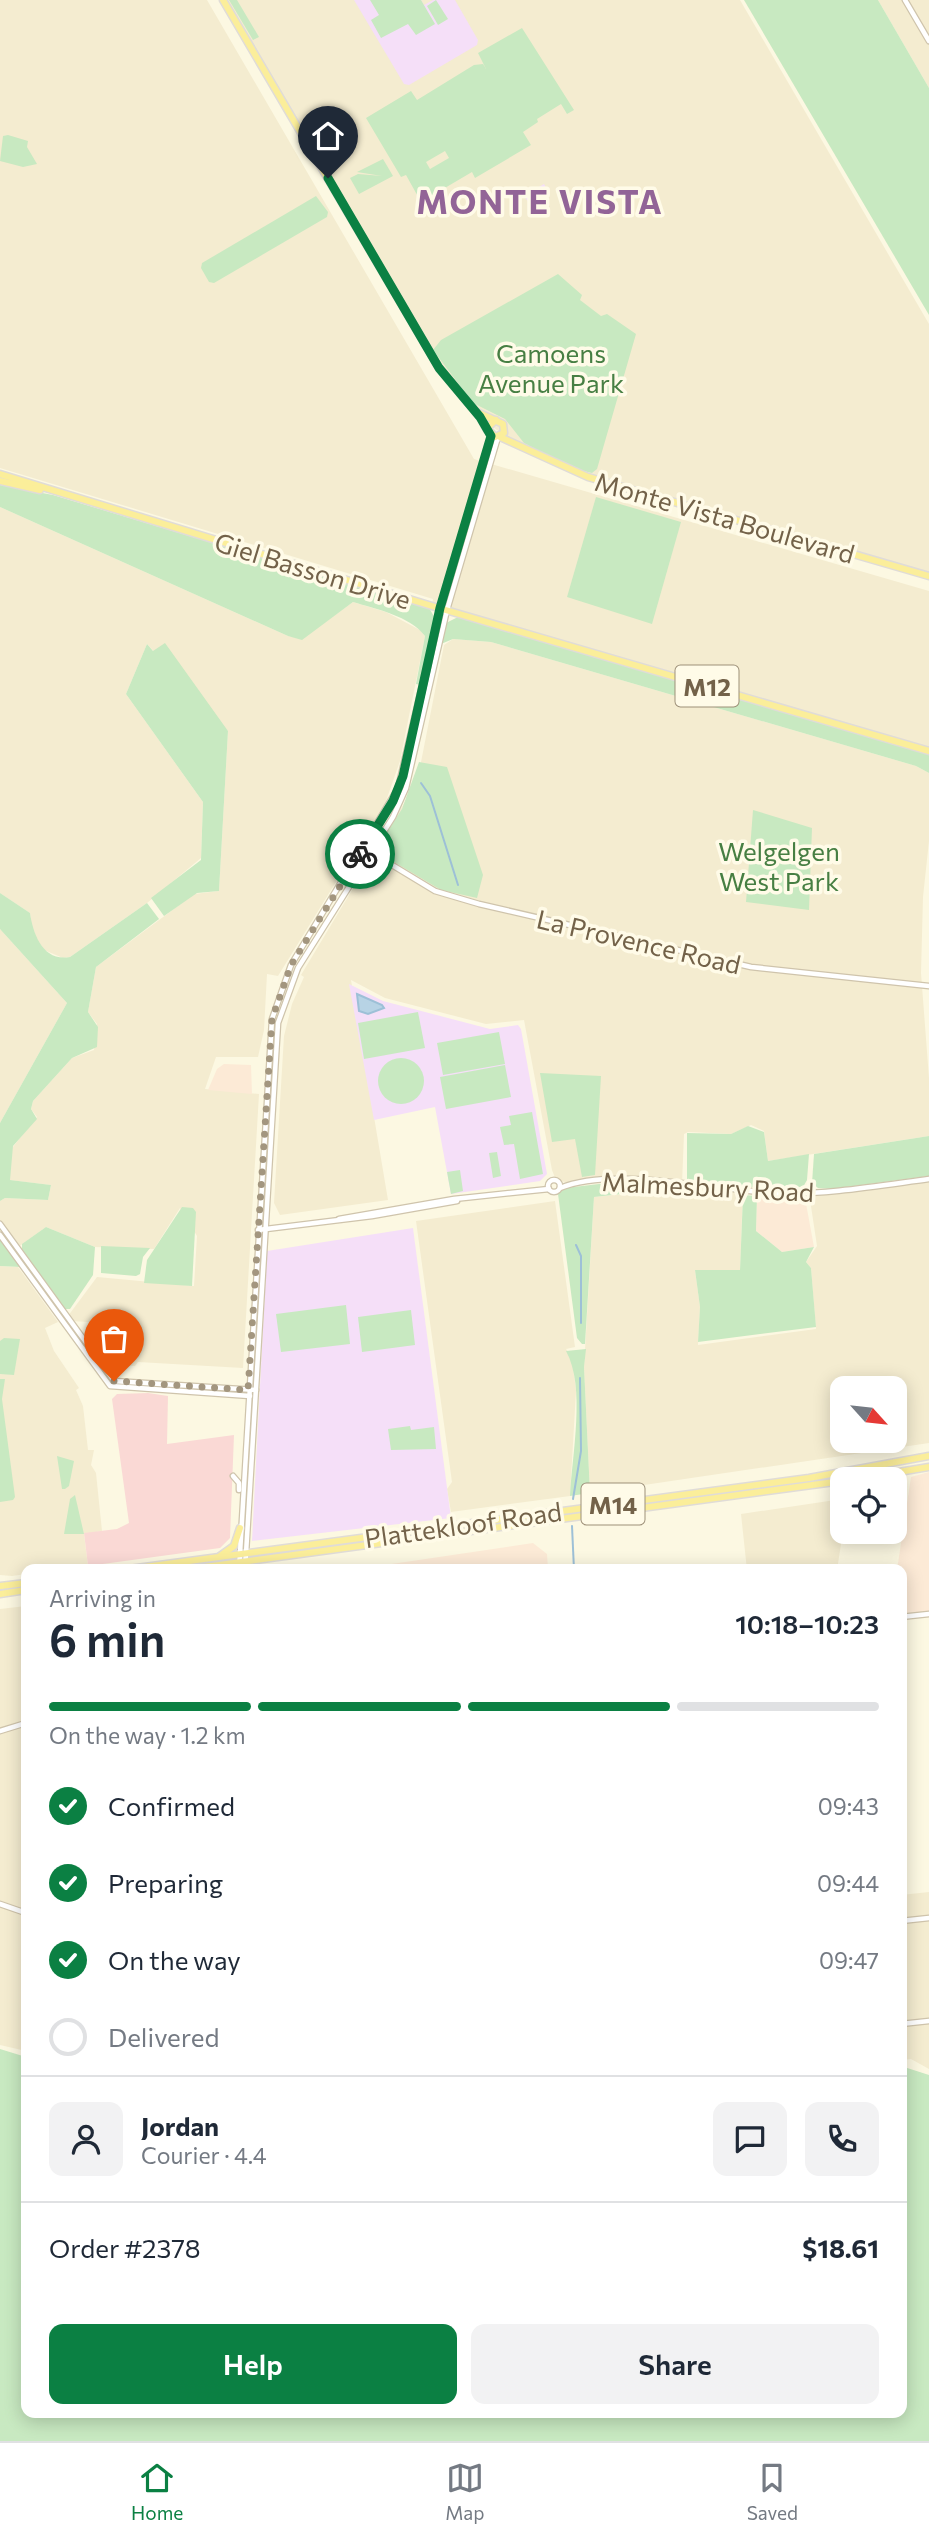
<!DOCTYPE html>
<meta charset="utf-8">
<style>
body{margin:0;font-family:Commissioner,sans-serif;background:#f2f2f3;color:#1f2937;height:100vh;display:flex;flex-direction:column;font-size:26px;white-space:nowrap}
*{box-sizing:border-box;margin:0}
p{font-size:23px;color:#747a83}
.icon{flex:none;width:38px;height:38px;fill:none;stroke:currentColor;stroke-width:2;stroke-linecap:round;stroke-linejoin:round}
.map{position:relative;flex:1;overflow:hidden}
.drawer{position:absolute;left:21px;top:1564px;width:886px;height:854px;display:flex;flex-direction:column;background:#fff;border-radius:14px;box-shadow:0 4px 18px #0003}
.drawer>*{flex:none}
.needle{width:46px;rotate:117deg}
.tools{position:absolute;left:830px;top:1376px;display:grid;gap:14px}
.tools a{display:grid;place-items:center;width:77px;height:77px;border-radius:14px;background:#fff;box-shadow:0 4px 18px #0003;font-size:35px}
.pin{position:absolute;display:grid;place-items:center;width:60px;height:60px;color:#fff;margin:-72px -30px;border-radius:50% 50% 50% 0;rotate:-45deg;box-shadow:0 0 7px #0007}
.pin .icon{rotate:45deg}
.courier{position:absolute;display:grid;place-items:center;width:70px;height:70px;margin:-35px;border:5px solid #0b8043;border-radius:50%;background:#fff;color:#222;box-shadow:0 2px 9px #0007}
.summary em{font-style:normal;font-weight:600}
.summary div{display:flex;flex-direction:column-reverse}
.summary{display:flex;align-items:center;justify-content:space-between;height:119px;padding:0 28px}
h1{font-size:46px;font-weight:600;line-height:52px}
.bar{display:grid;grid-template-columns:repeat(4,1fr);gap:10px 7px;align-content:center;height:84px;padding:0 28px}
.bar i{height:9px;border-radius:5px;background:#e0e1e3}
.bar .active{background:#0b8043}
.bar p{grid-column:span 4}
.line{display:flex;align-items:center;gap:18px;padding:0 28px;border-top:2px solid #e0e1e3}
.line div{flex:1}
.round{display:grid;place-items:center;flex:none;width:74px;height:74px;border-radius:14px;background:#f2f2f3}
ol{padding:0 28px;list-style:none}
li{display:flex;align-items:center;gap:21px;height:77px}
li p{margin-inline-start:auto}
li .icon{padding:7px;border-radius:50%;background:#0b8043;color:#fff;stroke-width:4}
li:last-child{color:#747a83}
li i{width:38px;height:38px;border:4px solid #e0e1e3;border-radius:50%}
.primary-button{display:flex;gap:14px;margin-top:auto;padding:14px 28px}
.primary-button a{flex:1;height:80px;border-radius:14px;background:#0b8043;color:#fff;font-size:28px;font-weight:600;line-height:80px;text-align:center}
.primary-button a+a{background:#f2f2f3;color:#1f2937}
.tabs{display:flex;justify-content:space-around;align-items:center;height:98px;border-top:2px solid #e0e1e3;background:#fff;font-size:19px;color:#747a83}
.tabs a{display:grid;justify-items:center;gap:4px}
.tabs .active{color:#0b8043}
.map>svg:first-child{display:block}
.residential{fill:#f4ecd0;fill-rule:evenodd}
.commercial{fill:#fcead6}
.education{fill:#f5dff8}
.medical{fill:#fad9d5}
.green{fill:#c8e9c1;fill-rule:evenodd}
.water{fill:#b7d3e5;stroke:#9dc0d7;stroke-width:2}
.lines{fill:none;stroke-linecap:round;stroke-linejoin:round}
.stream{stroke:#9dc0d7;stroke-width:2}
.minor-casing{stroke:#cfc4ac;stroke-width:7}
.major-casing{stroke:#e0dcd7;stroke-width:9}
.minor{stroke:#fff;stroke-width:4.5}
.major{stroke:#fbee9a;stroke-width:6}
.done{stroke:#a3967f;stroke-width:7;stroke-dasharray:0 12.6}
.route{stroke:#0b8043;stroke-width:9}
.labels{text-anchor:middle;dominant-baseline:central;stroke-width:7;stroke-linejoin:round;paint-order:stroke}
.shield{fill:#fffbe8;stroke:#9d9079;stroke-width:2}
.shield-label{font-size:24px;font-weight:bold;fill:#736249}
.park-label{font-size:26px;fill:#477f43;stroke:#fffbe8}
.street-label{font-size:26px;fill:#736249;stroke:#fffbe8}
.district-label{font-size:33px;font-weight:bold;letter-spacing:2px;fill:#926497;stroke:#fffbe8}
</style>
<div class="map">
<svg width="929" height="2441" viewBox="0 0 929 2441">
<rect width="100%" height="100%" fill="#fcf8e2"/>
<g class="residential">
<polygon points="0,0 207,0 474,459 929,591 929,750 432,606 433,599 0,468"/>
<polygon points="222,0 740,0 929,324 929,576 598,481 518,444 494,428 453,386"/>
<polygon points="878,0 929,0 929,88"/>
<polygon points="0,507 288,636 303,638 353,602 386,612 420,630 425,636 400,761 386,801 278,976 267,974 264,1030 258,1057 216,1057 205,1089 259,1094 243,1368 138,1362 135,1366 119,1365 107,1323 71,1321 68,1316 97,1277 194,1286 197,1236 180,1208 154,1249 95,1247 46,1227 17,1248 0,1224 0,1201 5,1198 48,1200 51,1185 9,1180 12,1148 37,1117 31,1109 33,1101 72,1058 94,1050 97,1024 88,1012 96,967 194,894 219,891 228,731 147,644 126,694 203,802 201,858 147,903 70,957 63,958 44,950 32,932 30,913 0,893"/>
<path d="M453,639l38,3 425,124 13,7v68l-6,56 -2,76 8,105v58l-161,25 -4,-30 -13,-6 -20,9 -43,-2 -4,2 -2,50 61,6 -3,80h-45l5,37 -2,38 118,-16 -5,-61 -5,-6 11,-16 -8,-53 120,-14v264l-339,50 -6,-126 10,-170 29,-3 1,-15 -54,4 -14,-3 -4,-10 -28,-150 -38,4 -101,-26 -34,-18 37,220 -108,15 -6,-12 10,-167 8,-32 12,-27 -3,-2 108,-180 12,-33 23,-117zM842,1388h52v52h-52z"/>
<polygon points="0,929 67,1003 0,1123"/>
<polygon points="555,1201 575,1347 566,1349 572,1358 576,1391 570,1496 451,1512 447,1489 452,1482 416,1221"/>
<polygon points="0,1266 18,1267 58,1322 45,1328 54,1351 79,1388 76,1390 83,1406 88,1450 94,1450 91,1465 96,1473 102,1531 84,1534 88,1566 26,1570 26,1574 12,1576 0,1575"/>
<polygon points="842,1499 843,1531 837,1570 747,1570 741,1514"/>
<polygon points="26,1606 26,2051 0,2045 0,1609"/>
<polygon points="929,1892 929,2069 911,2059 901,2060 901,1895"/>
</g>
<g class="commercial">
<polygon points="224,1064 251,1065 252,1094 208,1090 217,1069"/>
<polygon points="757,1196 805,1198 814,1247 782,1252 756,1231"/>
<polygon points="929,1472 929,1614 901,1617 901,1570 897,1570 911,1477"/>
<polygon points="533,1543 547,1554 548,1570 351,1570"/>
</g>
<g class="education">
<polygon points="354,0 421,0 424,5 433,0 455,0 478,40 477,45 409,85 404,84"/>
<polygon points="544,184 550,195 532,207 524,196"/>
<polygon points="349,984 383,1001 490,1029 518,1025 521,1029 547,1174 540,1181 451,1194 435,1107 374,1120"/>
<polygon points="413,1228 451,1518 252,1541 267,1251"/>
</g>
<polygon class="medical" points="148,1393 168,1396 167,1444 234,1435 230,1538 220,1548 88,1566 84,1533 117,1529 129,1523 112,1399 117,1394"/>
<g class="green">
<polygon points="229,0 237,0 259,37 253,40"/>
<polygon points="370,0 421,0 435,24 416,35 408,24 381,38 371,20 379,15"/>
<polygon points="436,0 448,19 438,25 427,6"/>
<polygon points="744,0 878,0 929,88 929,315"/>
<path d="M522,28l52,82 -7,4 -6,-10 -24,15 1,3 -15,10 8,13 -56,33 -3,-6 -51,30 -15,-27 -5,2 -35,-59 45,-27 6,9 57,-35 9,-1 3,5 -8,-16zM445,151l4,7 -19,11 -4,-7z"/>
<polygon points="8,135 28,141 27,147 37,164 23,167 0,161 3,136"/>
<polygon points="383,159 393,176 359,194 350,178 358,174 382,176 357,172"/>
<polygon points="316,196 328,212 327,217 214,283 209,282 201,268 202,263"/>
<polygon points="558,274 582,295 580,300 601,316 607,314 636,334 597,469 592,473 572,468 524,443 505,419 473,403 433,350 441,340"/>
<path d="M0,485l53,10 376,113 6,10 -14,67 -5,-1 9,-48c-15,-20 -49,-27 -72,-34l-51,38 -14,-4 -288,-129z"/>
<polygon points="596,497 681,522 652,624 567,597"/>
<polygon points="458,617 929,754 929,773 916,766 491,642 453,639 441,644 446,623"/>
<polygon points="165,643 228,731 219,891 197,893 164,916 151,898 201,860 203,802 126,694 147,644 153,651"/>
<polygon points="419,762 447,767 483,875 477,898 441,890 379,853 379,844 402,809"/>
<polygon points="753,810 812,828 809,910 746,902"/>
<path d="M0,893l30,20c3,21 13,49 40,44l77,-54 12,16 -63,48 -8,45 10,15 -1,20 -25,11 -39,43 -2,8 6,10 -24,27 -3,34 41,5 -3,15 -43,-2 -5,3v-78l67,-120 -67,-74z"/>
<polygon points="418,1012 425,1048 364,1059 358,1023"/>
<polygon points="499,1032 505,1064 443,1075 437,1043"/>
<circle cx="401" cy="1081" r="23"/>
<polygon points="505,1065 511,1097 446,1109 440,1077"/>
<polygon points="540,1073 601,1076 595,1175 582,1177 575,1139 552,1142"/>
<polygon points="532,1112 543,1174 520,1179 514,1144 504,1145 500,1127 511,1125 509,1116"/>
<polygon points="748,1126 764,1132 768,1161 809,1154 807,1180 803,1187 745,1187 687,1180 687,1133 731,1134"/>
<polygon points="929,1136 929,1176 832,1189 818,1188 812,1183 814,1154"/>
<polygon points="497,1152 501,1176 493,1178 489,1153"/>
<polygon points="460,1170 463,1191 451,1194 447,1172"/>
<polygon points="616,1182 621,1187 621,1194 594,1197 585,1344 582,1344 577,1338 558,1194 565,1188"/>
<polygon points="743,1195 757,1196 756,1231 782,1252 814,1247 806,1262 811,1268 816,1327 698,1342 700,1307 695,1270 740,1270"/>
<polygon points="182,1207 193,1208 196,1212 192,1286 144,1283 147,1260"/>
<polygon points="46,1227 95,1247 93,1275 70,1309 64,1309 22,1249 22,1244"/>
<polygon points="0,1237 21,1267 0,1266"/>
<polygon points="101,1246 150,1248 143,1257 140,1274 136,1276 101,1273"/>
<polygon points="346,1305 350,1344 281,1352 276,1314"/>
<polygon points="411,1310 415,1345 362,1352 358,1317"/>
<polygon points="4,1338 20,1339 14,1375 0,1374 0,1341"/>
<path d="M586,1349l-2,18 6,126 -20,3c2,-41 16,-109 -4,-145z"/>
<polygon points="0,1379 5,1379 2,1399 15,1497 13,1500 0,1502"/>
<polygon points="410,1426 411,1430 434,1427 436,1449 391,1450 388,1429"/>
<polygon points="57,1456 74,1461 69,1486 65,1489 62,1489"/>
<polygon points="75,1495 84,1534 64,1534 70,1499"/>
<polygon points="0,2049 26,2057 26,2413 901,2413 901,2066 929,2075 929,2441 0,2441"/>
</g>
<polygon class="water" points="357,994 382,1005 384,1008 368,1014 359,1011"/>
<g class="lines">
<g class="stream">
<polyline points="421,783 430,796 458,885"/>
<polyline points="576,1245 581,1256 581,1323"/>
<polyline points="573,1499 581,1451 580,1378"/>
<polyline points="572,1526 574,1570"/>
</g>
<g class="minor-casing">
<g id="minor">
<polyline points="905,0 929,41"/>
<polyline points="364,848 435,891 479,904 751,967 929,986"/>
<circle cx="554" cy="1186" r="6"/>
<path d="M560,1188c55,-22 153,2 214,5 52,2 103,-7 155,-14"/>
<polyline points="339,1219 454,1199 549,1189"/>
<polyline points="0,1224 114,1381 256,1390"/>
<polyline points="258,1230 372,1216 457,1201"/>
<polyline points="0,1235 110,1386 250,1396"/>
<polyline points="233,1476 239,1483 239,1490"/>
<polyline points="239,1570 272,1019 291,965 398,788 440,608 491,436"/>
<polyline points="245,1570 278,1023 298,968 393,817 406,788 447,610 498,437"/>
<polyline points="901,1617 929,1614"/>
<polyline points="0,1731 26,1723"/>
<polyline points="0,1904 26,1913"/>
<polyline points="901,1921 929,1918"/>
<polyline points="901,2024 929,2021"/>
</g>
</g>
<g class="major-casing">
<g id="major">
<polyline points="223,0 439,368 480,417 487,430"/>
<polyline points="477,412 503,424 504,433 495,437 487,428 496,420"/>
<polyline points="500,437 588,477 929,576"/>
<polyline points="0,474 432,606 929,751"/>
<polyline points="0,481 40,490"/>
<polyline points="857,1479 929,1467"/>
<polyline points="220,1556 234,1546 240,1528"/>
<polyline points="122,1570 809,1478 929,1456"/>
<polyline points="182,1570 842,1481"/>
<polyline points="0,1586 26,1583"/>
<polyline points="0,1594 26,1590"/>
</g>
</g>
<use href="#minor" class="minor"/>
<use href="#major" class="major"/>
</g>
<g class="lines">
<polyline class="done" points="114,1381 248,1390 272,1019 291,965 360,854"/>
<polyline class="route" points="328,178 439,368 480,417 491,436 440,608 403,776 393,801 360,854"/>
</g>
<g class="labels">
<g class="shield">
<rect x="675.5" y="665.5" width="63" height="41" rx="5"/>
<rect x="581.5" y="1483.5" width="63" height="41" rx="5"/>
</g>
<g class="shield-label">
<text x="707" y="686">M12</text>
<text x="613" y="1504">M14</text>
</g>
<g class="park-label">
<text x="551" y="352">Camoens<tspan x="551" dy="30">Avenue Park</tspan></text>
<text x="779" y="850">Welgelgen<tspan x="779" dy="30">West Park</tspan></text>
</g>
<g class="street-label">
<text transform="translate(725 517) rotate(16)">Monte Vista Boulevard</text>
<text transform="translate(313 570) rotate(17)">Giel Basson Drive</text>
<text transform="translate(639 941) rotate(13)">La Provence Road</text>
<text transform="translate(708 1186) rotate(3)">Malmesbury Road</text>
<text transform="translate(463 1524) rotate(-8)">Plattekloof Road</text>
</g>
<g class="district-label">
<text x="540" y="200">MONTE VISTA</text>
</g>
</g>
</svg>
<div class="tools">
<a><svg class="needle" viewBox="-14 -14 28 28"><path d="M0-13l5 13h-10z" fill="#e53935"/><path d="M0 13l5-13h-10z" fill="#747a83"/></svg></a>
<a><svg class="icon" aria-label="locate" viewBox="0 0 24 24"><circle cx="12" cy="12" r="6"/><path d="M12 2v4M12 18v4M2 12h4M18 12h4"/></svg></a>
</div>
<div class="pin" style="left:114px;top:1381px;background:#ea580c"><svg class="icon" aria-label="bag" viewBox="0 0 24 24"><path d="M5 8h14l-1 12H6zM9 8a3 3 0 0 1 6 0"/></svg></div>
<div class="pin" style="left:328px;top:178px;background:#1f2937"><svg class="icon" aria-label="home" viewBox="0 0 24 24"><path d="M3 11l9-7 9 7M6 9v11h12V9"/></svg></div>
<div class="courier" style="left:360px;top:854px"><svg class="icon" aria-label="bike" viewBox="0 0 24 24"><circle cx="6" cy="16" r="4"/><circle cx="18" cy="16" r="4"/><path d="M6 16l4-8h5l3 8M10 8l3 8H6M13 5h3"/></svg></div>
<section class="drawer">
<div class="summary"><div><h1>6 min</h1><p>Arriving in</p></div><em>10:18–10:23</em></div>
<div class="bar"><i class="active"></i><i class="active"></i><i class="active"></i><i></i><p>On the way · 1.2 km</p></div>
<ol>
<li><svg class="icon" aria-label="check" viewBox="0 0 24 24"><path d="M5 12l5 5 9-10"/></svg>Confirmed<p>09:43</p></li>
<li><svg class="icon" aria-label="check" viewBox="0 0 24 24"><path d="M5 12l5 5 9-10"/></svg>Preparing<p>09:44</p></li>
<li><svg class="icon" aria-label="check" viewBox="0 0 24 24"><path d="M5 12l5 5 9-10"/></svg>On the way<p>09:47</p></li>
<li><i></i>Delivered</li>
</ol>
<div class="line" style="height:126px"><a class="round"><svg class="icon" aria-label="person" viewBox="0 0 24 24"><circle cx="12" cy="8" r="4"/><path d="M4 21q1-7 8-7t8 7"/></svg></a><div><b>Jordan</b><p>Courier · 4.4</p></div><a class="round"><svg class="icon" aria-label="chat" viewBox="0 0 24 24"><path d="M4 5h16v11H9l-5 4z"/></svg></a><a class="round"><svg class="icon" aria-label="phone" viewBox="0 0 24 24"><path d="M5 4h4l2 5-3 2q2 4 5 5l2-3 5 2v4C11 20 4 13 5 4z"/></svg></a></div>
<div class="line" style="height:91px"><div>Order #2378</div><b>$18.61</b></div>
<div class="primary-button"><a>Help</a><a>Share</a></div>
</section>
</div>
<nav class="tabs">
<a class="active"><svg class="icon" aria-label="home" viewBox="0 0 24 24"><path d="M3 11l9-7 9 7M6 9v11h12V9"/></svg>Home</a>
<a><svg class="icon" aria-label="map" viewBox="0 0 24 24"><path d="M3 6l6-2 6 2 6-2v14l-6 2-6-2-6 2zM9 4v14M15 6v14"/></svg>Map</a>
<a><svg class="icon" aria-label="saved" viewBox="0 0 24 24"><path d="M7 4h10v16l-5-4-5 4z"/></svg>Saved</a>
</nav>
